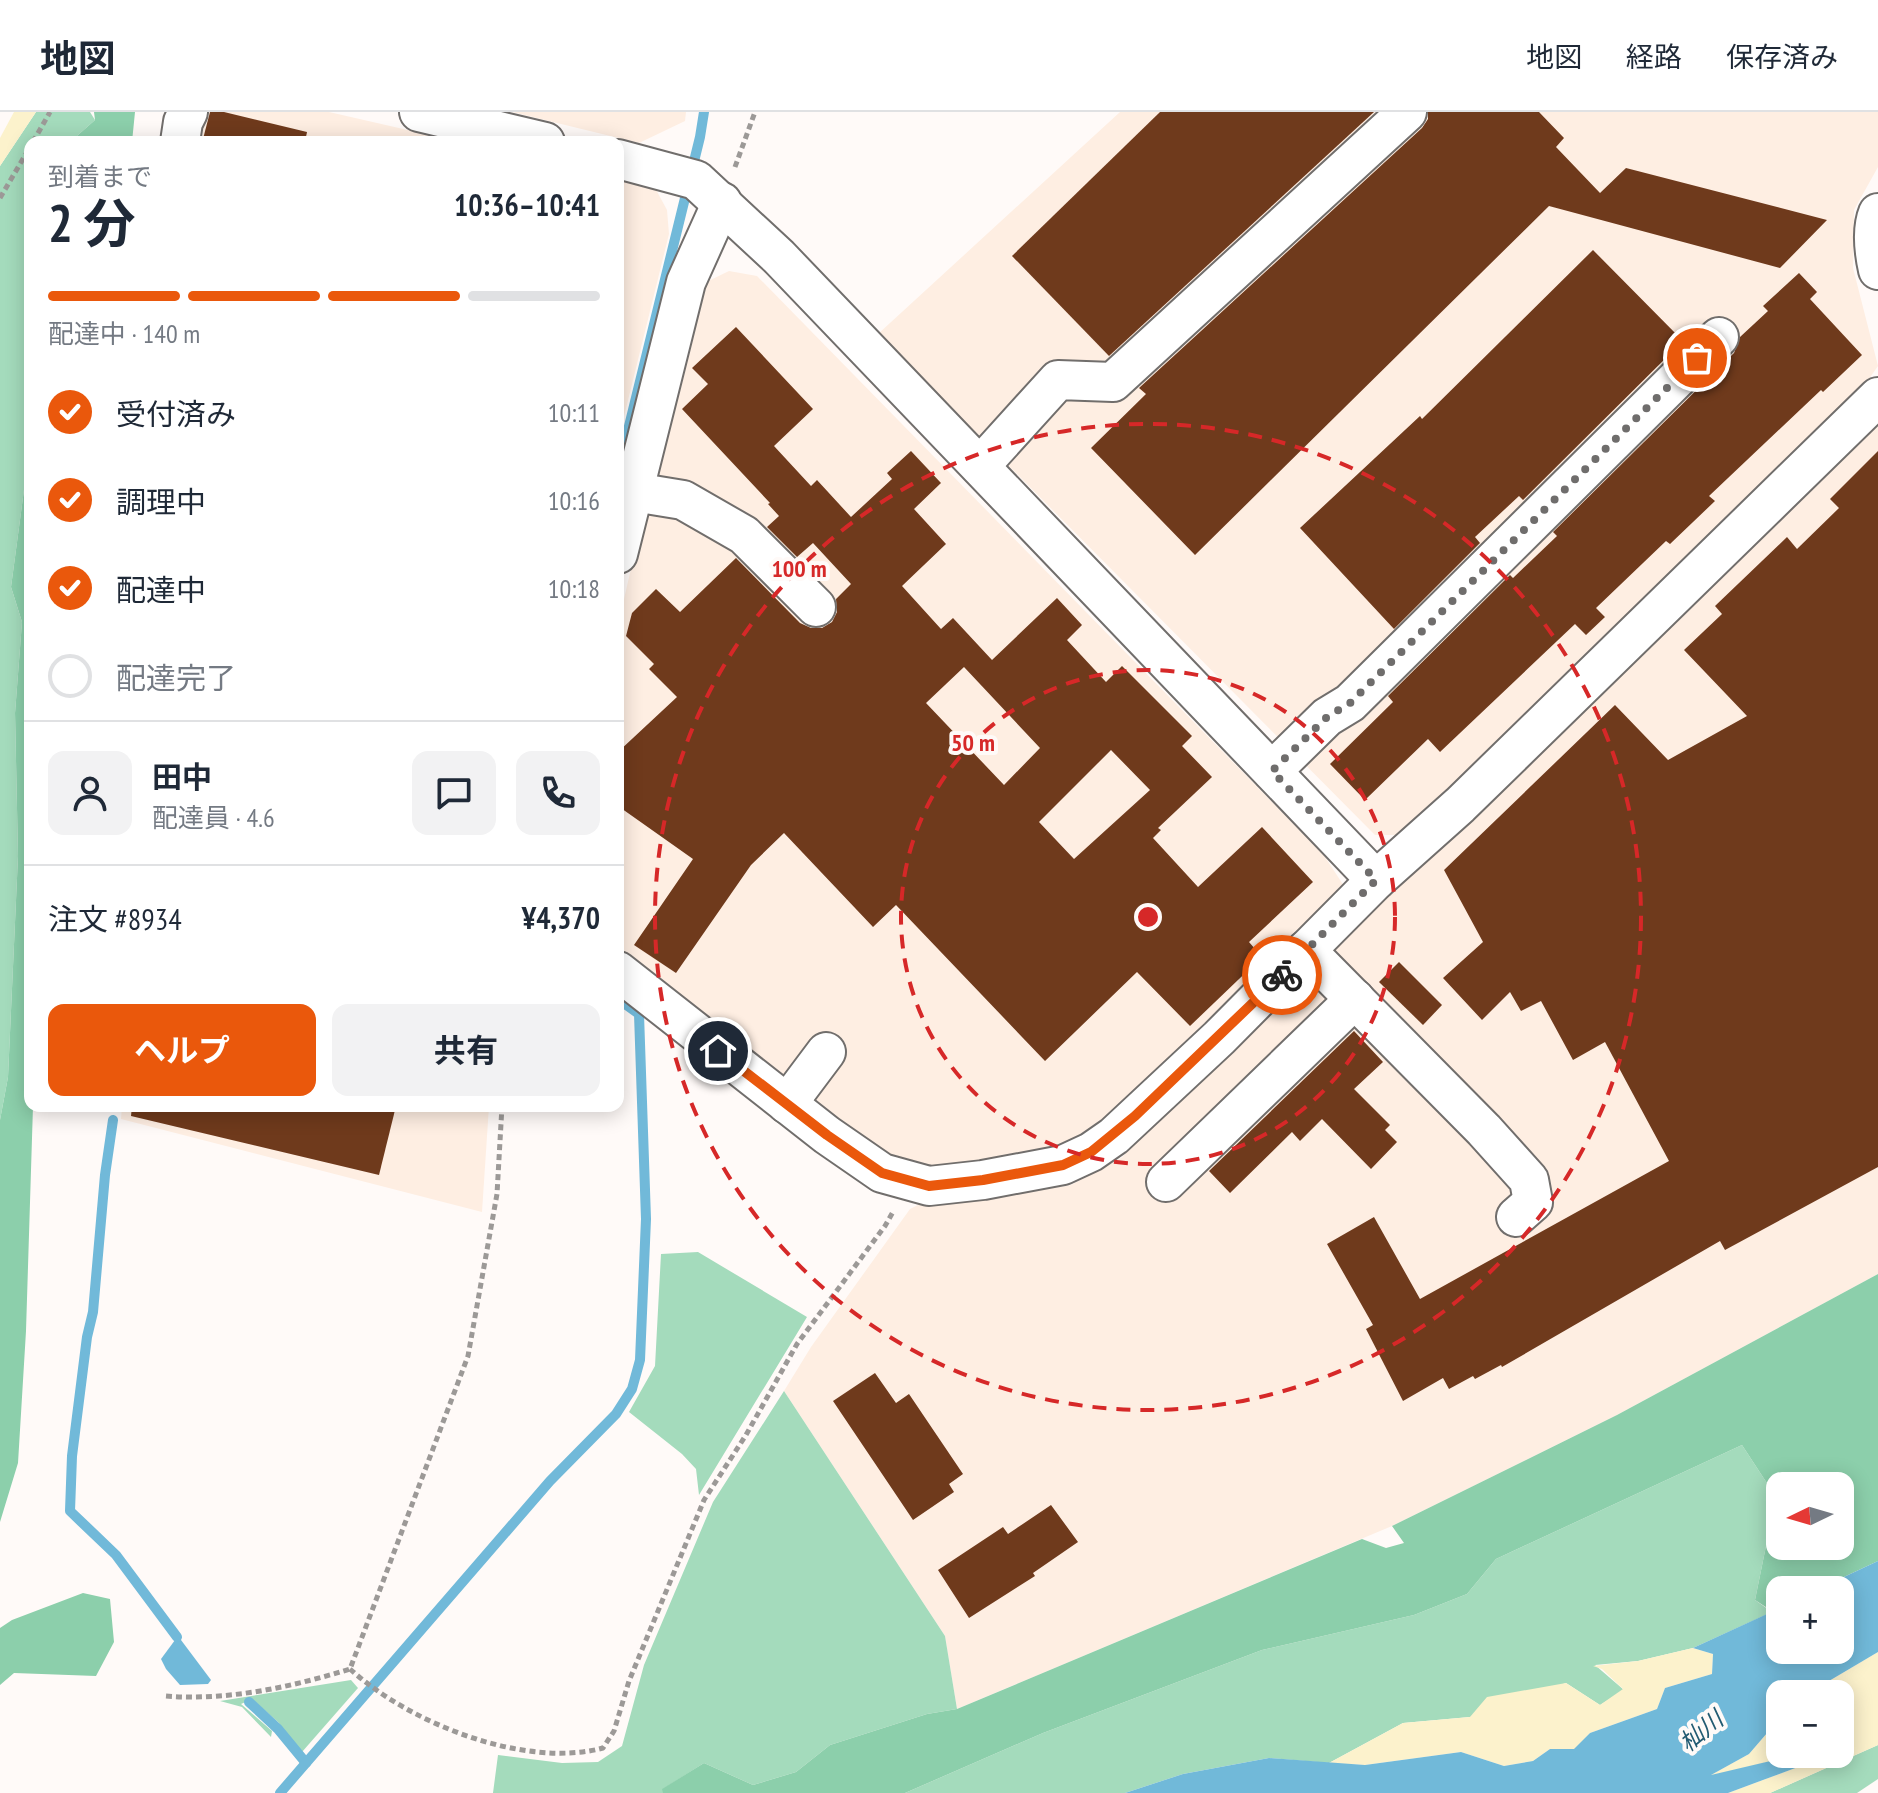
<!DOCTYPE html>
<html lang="ja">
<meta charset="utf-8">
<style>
body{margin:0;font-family:"PT Sans Narrow","Noto Sans JP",sans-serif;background:#f2f2f3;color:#1f2937;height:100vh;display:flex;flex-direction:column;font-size:30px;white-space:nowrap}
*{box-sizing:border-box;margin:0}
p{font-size:26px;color:#747a83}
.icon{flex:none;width:44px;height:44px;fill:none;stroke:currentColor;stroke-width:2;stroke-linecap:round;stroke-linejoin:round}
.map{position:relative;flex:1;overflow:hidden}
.panel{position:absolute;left:24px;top:24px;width:600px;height:976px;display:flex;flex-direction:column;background:#fff;border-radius:16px;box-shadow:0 4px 20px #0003}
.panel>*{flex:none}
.needle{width:52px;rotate:265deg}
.controls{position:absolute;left:1766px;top:1360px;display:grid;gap:16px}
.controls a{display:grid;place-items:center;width:88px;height:88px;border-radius:16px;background:#fff;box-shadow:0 4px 20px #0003;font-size:40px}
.pin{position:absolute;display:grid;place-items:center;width:68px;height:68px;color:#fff;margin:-34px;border:4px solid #fff;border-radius:50%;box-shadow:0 2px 8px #0007}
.courier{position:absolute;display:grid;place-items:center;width:80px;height:80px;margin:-40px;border:6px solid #ea580c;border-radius:50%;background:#fff;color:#222;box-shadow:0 2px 10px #0007}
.headline em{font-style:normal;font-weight:700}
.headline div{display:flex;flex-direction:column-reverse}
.headline{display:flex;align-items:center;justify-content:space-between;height:136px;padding:0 24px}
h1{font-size:52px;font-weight:700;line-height:60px}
.bar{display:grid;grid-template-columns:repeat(4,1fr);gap:12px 8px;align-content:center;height:96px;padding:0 24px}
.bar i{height:10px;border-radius:6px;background:#e0e1e3}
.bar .active{background:#ea580c}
.bar p{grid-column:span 4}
.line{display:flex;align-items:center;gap:20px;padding:0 24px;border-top:2px solid #e0e1e3}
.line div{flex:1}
.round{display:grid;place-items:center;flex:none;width:84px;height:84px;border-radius:16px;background:#f2f2f3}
ol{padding:0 24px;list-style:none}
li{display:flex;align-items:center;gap:24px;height:88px}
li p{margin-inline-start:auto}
li .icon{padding:8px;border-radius:50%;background:#ea580c;color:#fff;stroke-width:4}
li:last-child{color:#747a83}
li i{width:44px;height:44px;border:4px solid #e0e1e3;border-radius:50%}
.action{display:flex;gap:16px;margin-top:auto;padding:16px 24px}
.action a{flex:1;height:92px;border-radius:16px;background:#ea580c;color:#fff;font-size:32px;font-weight:700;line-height:92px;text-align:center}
.action a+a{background:#f2f2f3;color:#1f2937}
header{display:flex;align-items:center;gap:48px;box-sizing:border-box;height:112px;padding:0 40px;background:#fff;border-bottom:2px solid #e0e1e3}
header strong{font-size:38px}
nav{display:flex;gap:44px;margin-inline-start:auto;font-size:28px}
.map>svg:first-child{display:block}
.industrial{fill:#feeee2}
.green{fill:#a4dbbc}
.forest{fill:#8ccfab;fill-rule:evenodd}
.sand{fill:#fcf2cc}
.water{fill:#71b9d9}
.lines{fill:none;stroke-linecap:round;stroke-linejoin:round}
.stream{stroke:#71b9d9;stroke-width:10}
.building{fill:#6f3a1c;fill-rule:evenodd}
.minor-casing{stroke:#716e6c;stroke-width:42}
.path{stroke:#9c9997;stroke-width:5;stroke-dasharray:6 4;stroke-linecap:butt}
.minor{stroke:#fff;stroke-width:38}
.done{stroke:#6f6d6c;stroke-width:8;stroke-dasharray:0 14.4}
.route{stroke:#ea580c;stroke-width:10}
.ring{fill:none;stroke:#d62828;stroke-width:4;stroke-dasharray:14 10}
.labels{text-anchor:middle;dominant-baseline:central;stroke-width:8;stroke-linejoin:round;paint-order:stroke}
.water-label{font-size:24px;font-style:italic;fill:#235b72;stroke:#fffaf8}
.centre{fill:#d62828;stroke:#fffaf8;stroke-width:4}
.ring-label{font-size:24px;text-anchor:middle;font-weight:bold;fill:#d62828;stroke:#fffaf8;stroke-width:8;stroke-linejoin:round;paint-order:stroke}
</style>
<header>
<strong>地図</strong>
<nav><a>地図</a><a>経路</a><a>保存済み</a></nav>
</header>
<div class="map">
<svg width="1878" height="1681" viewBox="0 0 1878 1681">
<rect width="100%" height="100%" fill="#fffaf8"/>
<g class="industrial">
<polygon points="198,0 329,0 460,30 189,30"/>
<polygon points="512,0 686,0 685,9 639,31"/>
<polygon points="1120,0 1878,0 1878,55 1854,98 1853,156 1878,254 1857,284 1402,723 1375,723 878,222"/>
<polygon points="618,66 654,74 667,98 669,122 618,329"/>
<polygon points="729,159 757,164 1323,742 1344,774 1332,794 1099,1016 1042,1047 921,1058 864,1035 618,838 618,513 696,175"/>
<polygon points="1878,303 1878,1162 1617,1303 1392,1414 957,1597 945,1524 784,1279 811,1235 910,1097 922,1091 994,1086 1071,1073 1121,1046"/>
<polygon points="122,994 489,994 482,1100 121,1007"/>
</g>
<g class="green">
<polygon points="36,0 90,0 95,8 70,30 30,30 30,333 11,475 22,510 15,601 18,744 8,965 0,1008 0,54"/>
<polygon points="698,1140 807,1205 699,1383 696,1357 682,1342 629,1300 655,1254 661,1142"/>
<polygon points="784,1279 945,1524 957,1597 927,1602 830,1633 796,1660 753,1673 704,1651 663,1677 663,1681 493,1681 498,1643 562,1651 598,1650 622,1634 644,1553 713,1390"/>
<polygon points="1742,1333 1776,1385 1755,1488 1772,1500 1693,1536 1638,1549 1595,1553 1624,1578 1600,1593 1566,1571 1470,1605 1403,1611 1329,1651 1269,1646 1183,1662 1125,1681 905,1681 1043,1621 1262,1538 1414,1503 1467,1482 1496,1447"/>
<polygon points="351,1568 358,1576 302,1640 278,1610 252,1587 241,1592 272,1619 271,1625 242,1595 220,1589"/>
<polygon points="1878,1633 1878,1667 1857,1681 1770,1681"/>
</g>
<g class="forest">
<polygon points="94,0 135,0 132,30 70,30 95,8"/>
<polygon points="30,333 30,994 33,994 26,1219 18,1351 0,1410 0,1008 8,965 18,744 15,601 22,510 11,475"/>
<path d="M1878,1162v287l-62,29h-36v18l-8,3 -17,-11 21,-103 -34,-52 -246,114 -29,35 -53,21 -152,35 -219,83 -138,60h-242l-1,-4 42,-26 49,22 43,-13 34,-27 97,-31 30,-5 405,-170 24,9 18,-5 -12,-17 225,-111zM1780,1374h60v60h-60z"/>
<polygon points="83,1481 110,1487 114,1530 96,1564 14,1561 0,1573 0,1516 12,1508"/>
</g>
<g class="sand">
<polygon points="14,0 36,0 0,54 0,26"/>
<polygon points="1693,1536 1713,1542 1712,1562 1665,1576 1657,1597 1590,1621 1575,1637 1550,1637 1533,1649 1504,1654 1461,1640 1365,1653 1329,1651 1403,1611 1470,1605 1487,1585 1566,1571 1600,1593 1623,1577 1602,1557 1593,1554 1638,1549"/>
<polygon points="1878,1540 1878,1633 1770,1681 1728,1681 1806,1652 1807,1642 1840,1642 1840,1582 1807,1582"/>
<polygon points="1780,1606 1780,1642 1800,1642 1707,1665 1749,1642"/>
</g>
<g class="water">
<polygon points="1878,1449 1878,1540 1807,1582 1780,1582 1780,1606 1749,1642 1711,1663 1800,1642 1807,1642 1806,1652 1728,1681 1125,1681 1183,1662 1269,1646 1365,1653 1461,1640 1504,1654 1533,1649 1550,1637 1574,1637 1590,1621 1657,1597 1665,1576 1712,1562 1713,1542 1693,1536 1780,1496 1780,1538 1840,1538 1840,1478 1816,1478"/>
<polygon points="178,1524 211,1568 208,1572 180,1573 166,1557 161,1547"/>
</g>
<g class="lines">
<g class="stream">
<polyline points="618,359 700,25 704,0"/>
<polyline points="113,1008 105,1063 93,1200 87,1225 72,1344 70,1399 116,1443 177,1525"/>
<polyline points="249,1590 278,1617 306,1651"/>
<polyline points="280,1681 550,1369 616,1302 632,1277 640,1248 646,1107 639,902 618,887"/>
</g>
</g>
<g class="building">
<polygon points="210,0 224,0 307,20 305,30 214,30 203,27"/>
<polygon points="1160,0 1374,0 1109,244 1012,144"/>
<polygon points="1428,0 1539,0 1564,26 1556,35 1600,81 1626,56 1827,108 1780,156 1549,94 1195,443 1091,336 1146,282 1139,276 1422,16 1428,7"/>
<polygon points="1593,138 1683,229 1523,388 1519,384 1475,425 1480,431 1394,517 1300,416 1420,304 1422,307"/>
<polygon points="1799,161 1817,180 1810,187 1862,243 1823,280 1821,278 1709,384 1715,389 1670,432 1666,429 1596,496 1605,505 1586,523 1575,512 1440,640 1428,627 1365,688 1330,652 1393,590 1388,584 1510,463 1513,466 1557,424 1553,420 1734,241 1740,225 1768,199 1763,194"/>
<path d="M736,215l77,82 -39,37 37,40 6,-6 34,37 41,-38 -5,-6 24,-22 30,32 -27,26 32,35 -44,42 39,43 12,-11 39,42 65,-62 25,27 -15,15 39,42 16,-16 70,70 -10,10 30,31 -54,51 3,2 -8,8 45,49 64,-60 51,55 -64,60 13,15 -72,69 -53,-54 -92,89 -149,-156 -23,22 -89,-94 -33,32 -75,108 -42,-28 59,-86 -75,-53v-54l59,-55 -28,-28 5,-5 -28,-28 6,-23 24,-24 24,23 56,-54 64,65 11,5h11l10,-6 5,-10 -1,-13 15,-15 -38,-41 -16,14 -30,-30 12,-11 -11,-12 2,-1 -88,-94 26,-25 -16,-16zM964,555l76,81 -36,37 -78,-82zM1111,638l39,40 -76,69 -35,-37z"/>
<polygon points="1878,339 1878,1055 1725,1138 1720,1129 1502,1255 1501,1253 1475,1267 1473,1264 1449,1277 1443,1266 1403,1289 1366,1217 1373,1213 1327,1132 1374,1105 1420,1187 1669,1049 1605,930 1573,948 1541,889 1521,899 1510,880 1482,908 1443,866 1483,830 1444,758 1615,593 1668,648 1747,604 1684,538 1722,502 1715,494 1787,425 1797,437 1839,396 1830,387"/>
<polygon points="1399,850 1442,893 1423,913 1379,870"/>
<polygon points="1354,919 1383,950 1354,977 1390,1013 1385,1018 1397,1030 1371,1057 1322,1007 1300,1029 1292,1020 1230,1081 1209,1059"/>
<polygon points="132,994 396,994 379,1063 131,1004"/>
<polygon points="875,1261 896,1291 909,1282 963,1362 949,1372 954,1380 913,1408 833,1289"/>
<polygon points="1051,1393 1078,1430 1033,1461 1035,1464 969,1506 938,1458 1003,1415 1008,1422"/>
</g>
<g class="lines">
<g class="minor-casing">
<g id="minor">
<polyline points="419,0 545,30"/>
<polyline points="180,30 183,10 188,0"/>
<polyline points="618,47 696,68 779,145 1376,768"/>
<path d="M1878,101c-7,17 -4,39 0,57"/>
<polyline points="980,354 1058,268 1113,270 1407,0"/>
<polyline points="634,380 683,388 744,423 816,495"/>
<polyline points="618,442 686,170 722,90"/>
<polyline points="1272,659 1327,605 1350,591 1719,225"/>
<polyline points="1306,838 1484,1018 1529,1068 1533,1090 1516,1105"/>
<polyline points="618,859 827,1023 882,1061 929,1074 983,1068 1063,1053 1091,1040 1114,1024 1219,926 1376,768 1460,693 1878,285"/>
<polyline points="787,992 826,940"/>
<polyline points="1166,1070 1355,887"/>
</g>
</g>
<g class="path">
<polyline points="33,30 50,0"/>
<polyline points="735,55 755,0"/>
<polyline points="0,86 30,35"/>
<path d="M350,1557c59,54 174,100 253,79l11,-17 15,-50 75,-181 42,-65 51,-91 88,-118 9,-16"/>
<path d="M166,1584c61,5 126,-9 184,-27l118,-313 29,-162 5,-88"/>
</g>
<use href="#minor" class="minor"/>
</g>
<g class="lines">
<polyline class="done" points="1282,863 1376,768 1272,659 1327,605 1350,591 1697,246"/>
<polyline class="route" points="718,939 827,1023 882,1061 929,1074 983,1068 1063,1053 1091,1040 1135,1004 1282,863"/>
</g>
<g class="ring">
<circle cx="1148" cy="805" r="247"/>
<circle cx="1148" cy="805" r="493"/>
</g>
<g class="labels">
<g class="water-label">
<text transform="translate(1701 1619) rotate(-39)">杣川</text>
</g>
</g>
<circle cx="1148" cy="805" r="12" class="centre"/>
<g class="ring-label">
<text x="799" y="465">100 m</text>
<text x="973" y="639">50 m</text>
</g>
</svg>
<div class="controls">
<a><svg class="needle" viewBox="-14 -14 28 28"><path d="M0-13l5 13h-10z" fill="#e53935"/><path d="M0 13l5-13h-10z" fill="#747a83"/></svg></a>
<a>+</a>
<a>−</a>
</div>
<div class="pin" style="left:1697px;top:246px;background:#ea580c"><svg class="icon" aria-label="bag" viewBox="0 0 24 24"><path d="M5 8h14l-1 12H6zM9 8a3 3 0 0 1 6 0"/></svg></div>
<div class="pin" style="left:718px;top:939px;background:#1f2937"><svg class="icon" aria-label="home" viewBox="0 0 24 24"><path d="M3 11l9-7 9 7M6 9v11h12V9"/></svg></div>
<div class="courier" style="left:1282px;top:863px"><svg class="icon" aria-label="bike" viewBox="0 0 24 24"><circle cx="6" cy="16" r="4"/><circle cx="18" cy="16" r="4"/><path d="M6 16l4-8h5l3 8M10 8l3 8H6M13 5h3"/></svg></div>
<section class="panel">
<div class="headline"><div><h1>2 分</h1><p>到着まで</p></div><em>10:36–10:41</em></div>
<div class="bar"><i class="active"></i><i class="active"></i><i class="active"></i><i></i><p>配達中 · 140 m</p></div>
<ol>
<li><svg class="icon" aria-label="check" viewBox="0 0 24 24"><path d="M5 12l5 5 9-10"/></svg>受付済み<p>10:11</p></li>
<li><svg class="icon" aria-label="check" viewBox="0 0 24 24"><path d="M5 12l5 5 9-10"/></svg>調理中<p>10:16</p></li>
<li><svg class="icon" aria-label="check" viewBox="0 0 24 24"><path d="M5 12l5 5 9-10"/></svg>配達中<p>10:18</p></li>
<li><i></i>配達完了</li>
</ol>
<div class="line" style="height:144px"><a class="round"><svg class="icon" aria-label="person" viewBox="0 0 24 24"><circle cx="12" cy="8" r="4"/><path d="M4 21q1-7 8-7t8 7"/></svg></a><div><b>田中</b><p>配達員 · 4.6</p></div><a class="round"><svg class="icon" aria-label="chat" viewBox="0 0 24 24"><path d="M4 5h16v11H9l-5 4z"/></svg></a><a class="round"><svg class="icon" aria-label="phone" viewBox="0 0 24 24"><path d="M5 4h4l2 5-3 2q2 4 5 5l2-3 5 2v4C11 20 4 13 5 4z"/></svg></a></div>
<div class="line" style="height:104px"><div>注文 #8934</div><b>¥4,370</b></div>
<div class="action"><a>ヘルプ</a><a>共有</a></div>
</section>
</div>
